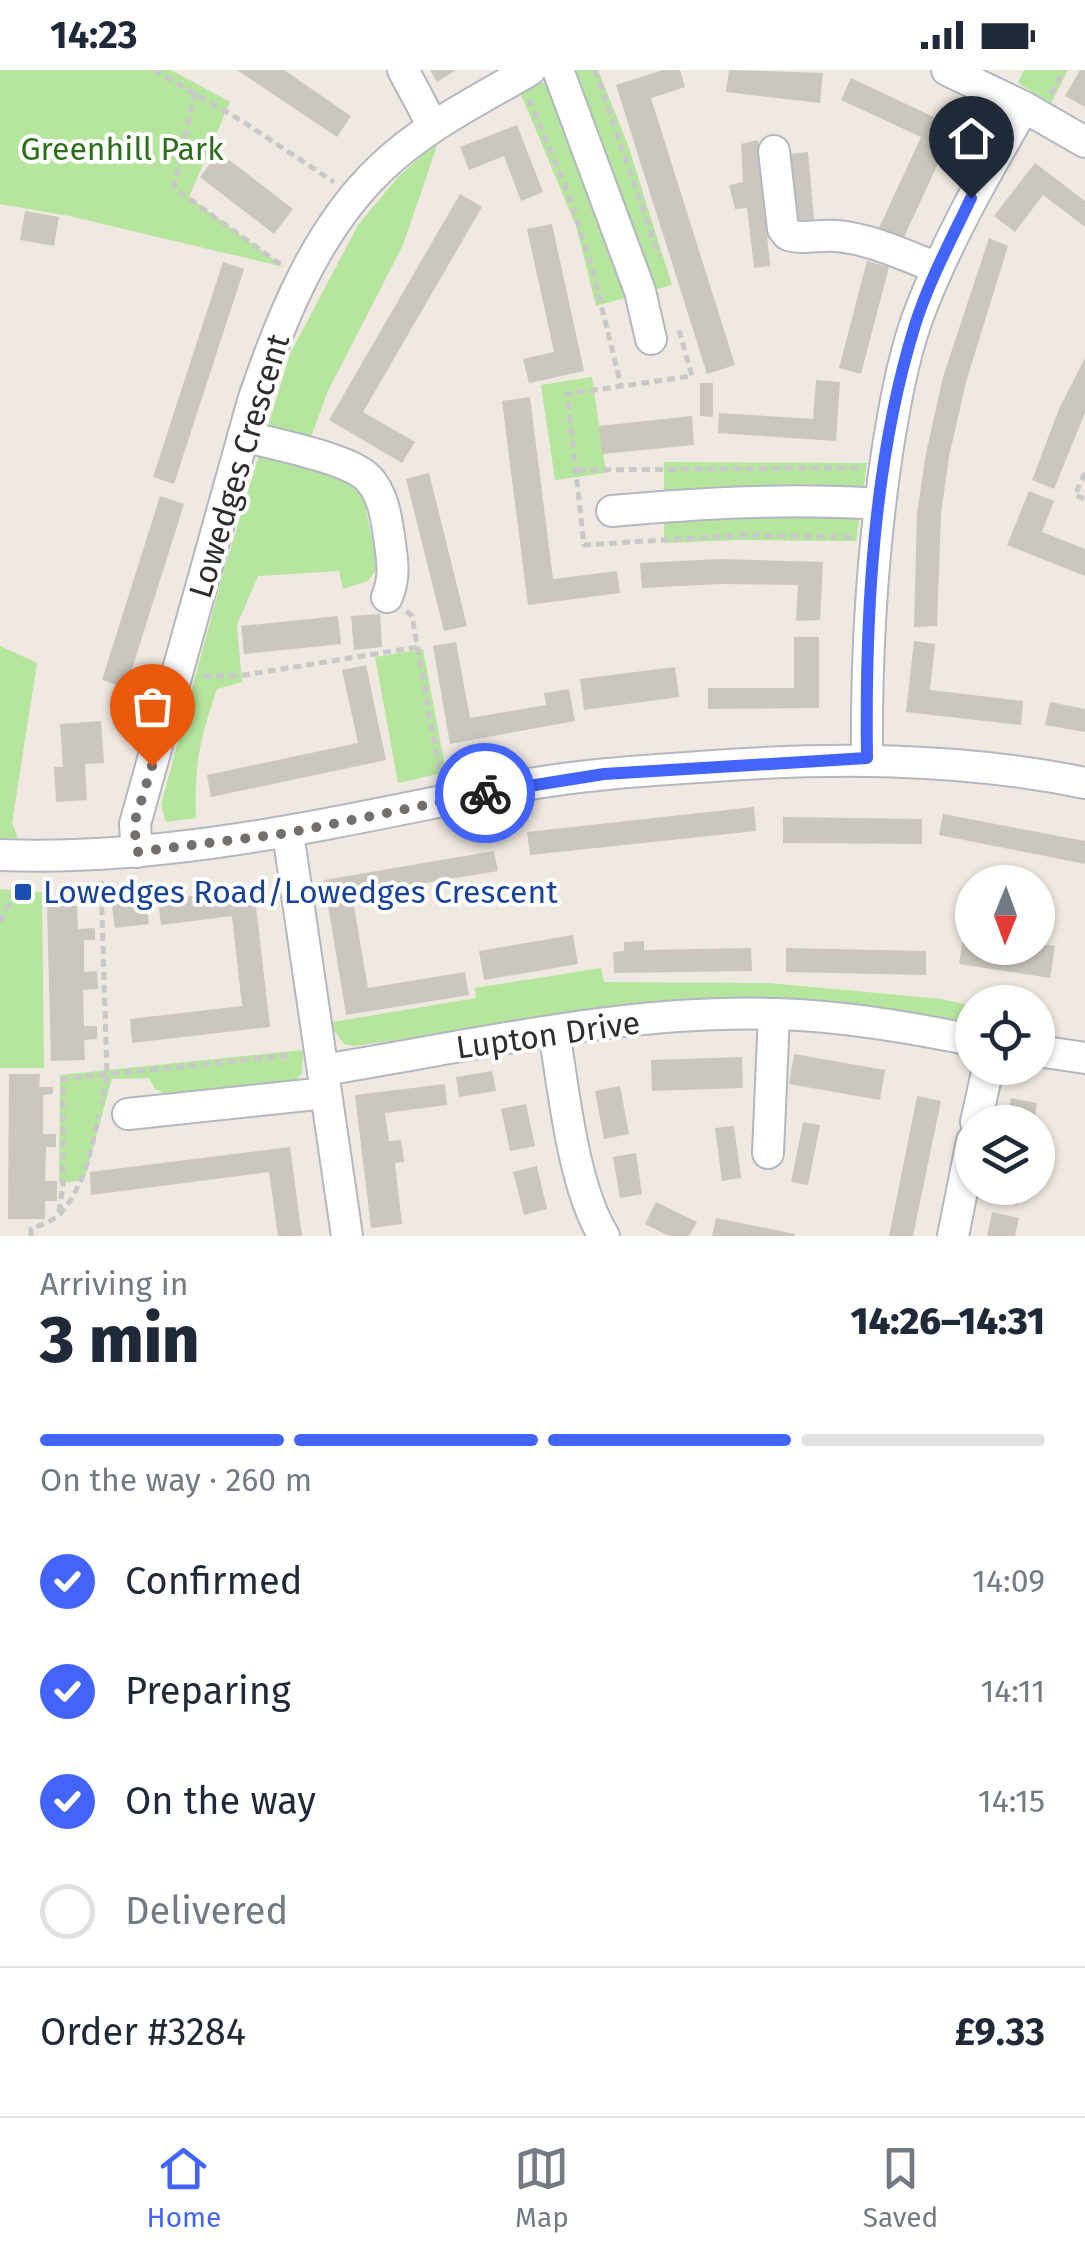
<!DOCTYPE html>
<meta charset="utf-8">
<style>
body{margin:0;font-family:"Fira Sans",sans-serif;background:#f6f6f7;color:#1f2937;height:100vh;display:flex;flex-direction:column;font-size:38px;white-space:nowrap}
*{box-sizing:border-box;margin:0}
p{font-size:32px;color:#747a83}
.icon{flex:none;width:55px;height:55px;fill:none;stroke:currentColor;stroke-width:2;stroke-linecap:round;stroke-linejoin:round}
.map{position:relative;height:1166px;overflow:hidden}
.sheet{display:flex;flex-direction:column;background:#fff;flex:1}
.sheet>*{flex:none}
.needle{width:65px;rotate:181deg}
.fabs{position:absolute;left:955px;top:795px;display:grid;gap:20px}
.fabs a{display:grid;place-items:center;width:100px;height:100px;border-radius:50%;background:#fff;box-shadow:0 2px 8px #0004;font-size:50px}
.pin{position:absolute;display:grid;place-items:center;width:85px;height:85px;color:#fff;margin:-102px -42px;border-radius:50% 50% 50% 0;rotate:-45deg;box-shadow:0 0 10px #0007}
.pin .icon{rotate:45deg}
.courier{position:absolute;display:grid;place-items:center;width:100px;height:100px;margin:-50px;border:8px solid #4264fb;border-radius:50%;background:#fff;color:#222;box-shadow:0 2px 12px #0007}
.headline em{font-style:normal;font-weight:800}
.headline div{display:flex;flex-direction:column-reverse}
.headline{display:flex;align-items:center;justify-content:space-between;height:170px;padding:0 40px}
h1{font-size:65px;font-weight:800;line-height:75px}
.bar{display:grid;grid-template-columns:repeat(4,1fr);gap:15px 10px;align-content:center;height:120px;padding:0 40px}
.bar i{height:12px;border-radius:8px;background:#e0e1e3}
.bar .current{background:#4264fb}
.bar p{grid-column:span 4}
.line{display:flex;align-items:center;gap:25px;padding:0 40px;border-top:2px solid #e0e1e3}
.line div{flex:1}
ol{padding:0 40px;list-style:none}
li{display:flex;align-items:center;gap:30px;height:110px}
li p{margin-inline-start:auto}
li .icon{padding:10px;border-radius:50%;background:#4264fb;color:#fff;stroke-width:4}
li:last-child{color:#747a83}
li i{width:55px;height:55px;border:5px solid #e0e1e3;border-radius:50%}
.status{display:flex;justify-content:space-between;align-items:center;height:70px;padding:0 50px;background:#fff;direction:ltr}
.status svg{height:28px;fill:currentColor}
.menu{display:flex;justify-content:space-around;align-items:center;height:140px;border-top:2px solid #e0e1e3;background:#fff;font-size:28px;color:#747a83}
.menu a{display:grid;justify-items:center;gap:5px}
.menu .current{color:#4264fb}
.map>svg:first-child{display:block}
.green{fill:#b6e59e}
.building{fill:#cbc7bf}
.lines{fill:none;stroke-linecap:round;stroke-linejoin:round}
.minor-casing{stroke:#b4b7c1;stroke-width:34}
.path{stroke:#c9c9c9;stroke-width:5;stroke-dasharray:8 5;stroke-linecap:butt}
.minor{stroke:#fff;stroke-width:30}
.done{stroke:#726f6d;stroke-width:10;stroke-dasharray:0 18}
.route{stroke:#4264fb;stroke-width:12}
.transit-dot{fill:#1a4fb4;stroke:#fff;stroke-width:4}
.labels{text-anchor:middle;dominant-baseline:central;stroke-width:8;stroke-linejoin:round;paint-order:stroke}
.park-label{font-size:32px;fill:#2c6e1b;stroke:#fff}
.street-label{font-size:32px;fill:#2e2e2e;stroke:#fff}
.transit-label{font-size:32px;fill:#164399;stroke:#fff;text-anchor:start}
</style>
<div class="status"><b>14:23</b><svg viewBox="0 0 49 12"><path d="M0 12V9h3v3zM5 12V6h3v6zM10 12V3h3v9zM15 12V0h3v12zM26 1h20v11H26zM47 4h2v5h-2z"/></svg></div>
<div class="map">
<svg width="1085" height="1166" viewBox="0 0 1085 1166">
<rect width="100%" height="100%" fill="#efe9e1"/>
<g class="green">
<polygon points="0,0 171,0 230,32 189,127 284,197 69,146 0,134"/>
<polygon points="576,0 598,0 628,75 672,215 596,236 576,156 520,22"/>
<polygon points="1024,0 1068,0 1051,33 1018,13"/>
<path d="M439,70l-36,105 -75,146 -27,73 40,14 22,17 15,73 -10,13 -25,8 -4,-18 -81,5 -21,49 5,57 -25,7c-17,49 -23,76 -21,129l-30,4 -5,-17 61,-228 68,-223 68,-129 40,-48z"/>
<polygon points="592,307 606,403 555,410 541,315"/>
<polygon points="664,392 867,393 856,471 736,470 664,473"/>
<polygon points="0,576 37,593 12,753 18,768 0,768"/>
<polygon points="423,579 446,702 398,713 375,587"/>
<polygon points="0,819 42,822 44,998 0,998"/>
<polygon points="601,898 604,912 768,913 942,929 972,936 972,960 660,933 355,976 344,974 333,959 333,952 476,928 475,918"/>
<polygon points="303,980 302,1003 293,1013 171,1026 155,1019 149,1008 112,1009 84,1110 59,1113 60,1005"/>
</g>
<g class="building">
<polygon points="237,0 284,0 351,46 337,67"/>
<polygon points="430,0 456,0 437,12"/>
<polygon points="663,0 680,0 685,17 651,28 735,295 707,304 616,15"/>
<polygon points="729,0 823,3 820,33 726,22"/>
<polygon points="1080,0 1085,0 1085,37 1065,26"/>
<polygon points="851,8 955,57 903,169 879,158 921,67 841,30"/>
<polygon points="517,55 543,122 521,131 504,86 469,100 460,77"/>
<polygon points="758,70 770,196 754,198 747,138 735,139 729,115 743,112 741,74"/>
<polygon points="219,82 293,139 274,164 200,107"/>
<polygon points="808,82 814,150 795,152 789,84"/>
<polygon points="1035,93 1085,131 1085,157 1043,125 1015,162 994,146"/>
<polygon points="460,124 482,137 363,342 415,372 402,393 329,350"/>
<polygon points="25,141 59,147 54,176 20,170"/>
<polygon points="552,154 584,301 529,313 523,289 554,282 527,159"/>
<polygon points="989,168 1008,176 966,312 949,387 941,444 937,556 914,557 917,443 926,383 943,307"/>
<polygon points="867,191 889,197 861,304 839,298"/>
<polygon points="223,192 244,199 174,414 153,407"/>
<polygon points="1085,288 1085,343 1054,419 1032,410 1059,339"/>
<polygon points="816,310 840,312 836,371 718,363 719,343 813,349"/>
<polygon points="700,313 713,313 713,347 700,346"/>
<polygon points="530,327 553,509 617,501 620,523 528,535 502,331"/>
<polygon points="692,346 694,375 602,384 599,356"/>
<polygon points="429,403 467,556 444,561 406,409"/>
<polygon points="1029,421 1054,431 1042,462 1085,479 1085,506 1007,475"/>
<polygon points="160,426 184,434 126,618 102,610"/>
<polygon points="719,489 823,492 820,550 796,551 798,515 721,514 642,518 640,493"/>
<polygon points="380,544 382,577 354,580 351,546"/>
<polygon points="338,546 341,574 244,584 241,556"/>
<polygon points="794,567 819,567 819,638 708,639 708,618 794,618"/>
<polygon points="914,571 935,574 930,620 1023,631 1021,655 906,642"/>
<polygon points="456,572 470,648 546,635 544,623 569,619 575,651 450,674 433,576"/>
<polygon points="366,595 386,690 211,727 207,705 358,673 342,600"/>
<polygon points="675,597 679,627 584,640 580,609"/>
<polygon points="1050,632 1085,639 1085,662 1045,655"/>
<polygon points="101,651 104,693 85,694 87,730 56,732 54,697 63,697 60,654"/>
<polygon points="754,737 756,761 530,785 527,762"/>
<polygon points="943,744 1085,771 1085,794 939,765"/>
<polygon points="783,747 922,749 922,774 783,773"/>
<polygon points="494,781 498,801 352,825 368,918 465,902 469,925 346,945 324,810"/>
<polygon points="254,819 270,957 132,973 130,949 242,936 232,846 161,855 158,830"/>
<polygon points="145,824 149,854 115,858 111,828"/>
<polygon points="47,836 77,836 78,859 95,858 95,870 84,870 84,902 97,901 98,919 83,920 84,956 97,956 97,969 84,970 85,990 51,991"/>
<polygon points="964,862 972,864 972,878 1038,878 1038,874 1055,876 1050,908 959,894"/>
<polygon points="573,865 578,894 484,910 479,881"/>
<polygon points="644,871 644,880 751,878 752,901 614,903 613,882 624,881 624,872"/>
<polygon points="786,878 926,881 926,905 786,902"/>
<polygon points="794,984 885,1000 880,1030 789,1014"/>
<polygon points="742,987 743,1018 652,1021 651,990"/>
<polygon points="492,1001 496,1021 459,1027 456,1007"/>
<polygon points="9,1004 40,1004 39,1017 53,1017 53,1024 43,1025 43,1064 56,1064 56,1077 46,1077 45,1111 57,1111 57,1131 45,1131 45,1149 8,1149"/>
<polygon points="445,1014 447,1035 385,1043 389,1071 401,1070 404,1092 395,1093 402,1154 371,1158 355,1025"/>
<polygon points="620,1016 629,1064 604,1069 595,1021"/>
<polygon points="917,1026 941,1031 913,1166 889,1166"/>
<polygon points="1011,1028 1037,1033 1034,1052 1007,1052"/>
<polygon points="526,1034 535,1076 510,1081 501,1039"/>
<polygon points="803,1052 820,1055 808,1115 791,1112"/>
<polygon points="734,1056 741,1108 722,1111 715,1058"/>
<polygon points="290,1077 302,1166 278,1166 269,1102 91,1125 90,1102"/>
<polygon points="636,1083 642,1124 620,1128 613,1087"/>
<polygon points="537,1096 547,1139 524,1145 513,1102"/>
<polygon points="996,1118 1022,1118 1018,1135 994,1130"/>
<polygon points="656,1132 697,1152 689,1166 669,1166 645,1154"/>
<polygon points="992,1142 1019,1148 1015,1166 987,1166"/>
<polygon points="716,1148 795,1164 795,1166 712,1166"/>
</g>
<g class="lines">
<g class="minor-casing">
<g id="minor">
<polyline points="403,0 433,56"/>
<polyline points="558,0 640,221 651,269"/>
<polyline points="947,0 1024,37 1085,72"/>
<path d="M774,81l9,78 5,6c17,5 32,-1 49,1 34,3 69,20 101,32"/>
<path d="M243,366c30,8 105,22 125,42 15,16 18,38 21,58 3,22 7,40 -2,61"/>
<path d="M612,441c90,-8 177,-13 267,-7"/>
<path d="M867,689c-1,-102 5,-205 20,-306 7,-44 15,-91 30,-134 28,-75 67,-143 107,-212"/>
<polyline points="288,763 347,1166"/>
<path d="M137,782l-2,-28 118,-423c28,-83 64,-173 129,-234 43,-41 97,-67 148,-97"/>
<path d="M0,785c177,7 346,-36 518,-69 60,-11 121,-15 181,-19 130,-10 258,-10 386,16"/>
<path d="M554,962c10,59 19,155 50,204"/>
<polyline points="1038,981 1085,988"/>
<path d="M323,1000c149,-24 302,-61 453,-56 67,2 131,13 196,26"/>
<polyline points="128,1044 326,1023"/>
<polyline points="976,1052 988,998"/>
<polyline points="768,1083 774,944"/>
<polyline points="953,1166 972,1071"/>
</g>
</g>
<g class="path">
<polyline points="154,0 242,51 334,112"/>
<polyline points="595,0 659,186"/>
<polyline points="195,22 174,118 283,196"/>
<polyline points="1051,24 1064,0"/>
<polyline points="529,29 570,128 592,197 621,316"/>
<polyline points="679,260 692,306 567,324 584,475 741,465 851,467"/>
<polyline points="577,400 859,398"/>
<polyline points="1085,403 1075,425 1085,429"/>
<polyline points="406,541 412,546 440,704"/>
<polyline points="203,606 245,605 418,577"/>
<polyline points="101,811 107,1006 101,1034"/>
<polyline points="0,852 20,811"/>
<polyline points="59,1142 63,1115 63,1009 292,985"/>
<path d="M31,1166v-7c9,-4 22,-8 29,-15 24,-27 32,-66 39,-99"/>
</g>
<use href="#minor" class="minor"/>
</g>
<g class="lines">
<polyline class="done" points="152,696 134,754 137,782 288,763 485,723"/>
<path class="route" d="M485,723l119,-19 263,-16c-2,-141 6,-298 48,-433 14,-44 36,-85 56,-127"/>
</g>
<rect class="transit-dot" x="13" y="812" width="20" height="20" rx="5"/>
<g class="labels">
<g class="park-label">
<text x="122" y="79">Greenhill Park</text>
</g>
<g class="street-label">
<text transform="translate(239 396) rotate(-73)">Lowedges Crescent</text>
<text transform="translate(548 965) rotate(-8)">Lupton Drive</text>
</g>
<g class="transit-label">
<text x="43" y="822">Lowedges Road/Lowedges Crescent</text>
</g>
</g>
</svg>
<div class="fabs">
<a><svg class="needle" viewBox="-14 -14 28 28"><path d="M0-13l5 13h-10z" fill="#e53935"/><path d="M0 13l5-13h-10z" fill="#747a83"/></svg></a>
<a><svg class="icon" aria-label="locate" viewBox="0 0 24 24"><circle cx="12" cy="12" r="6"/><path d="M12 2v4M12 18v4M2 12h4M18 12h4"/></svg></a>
<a><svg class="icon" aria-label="layers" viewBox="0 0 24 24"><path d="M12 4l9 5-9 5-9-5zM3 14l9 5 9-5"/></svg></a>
</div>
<div class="pin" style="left:152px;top:696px;background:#ea580c"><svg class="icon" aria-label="bag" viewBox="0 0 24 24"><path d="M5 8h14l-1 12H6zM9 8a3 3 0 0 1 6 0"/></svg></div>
<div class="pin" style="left:971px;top:128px;background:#1f2937"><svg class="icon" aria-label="home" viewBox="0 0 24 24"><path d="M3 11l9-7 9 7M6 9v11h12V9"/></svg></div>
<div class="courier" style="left:485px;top:723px"><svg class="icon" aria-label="bike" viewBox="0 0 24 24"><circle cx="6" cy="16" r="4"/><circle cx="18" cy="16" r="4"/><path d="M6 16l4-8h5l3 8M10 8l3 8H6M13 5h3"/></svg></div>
</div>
<section class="sheet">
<div class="headline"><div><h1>3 min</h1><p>Arriving in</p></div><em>14:26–14:31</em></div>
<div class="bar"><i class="current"></i><i class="current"></i><i class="current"></i><i></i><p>On the way · 260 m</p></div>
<ol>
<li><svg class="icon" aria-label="check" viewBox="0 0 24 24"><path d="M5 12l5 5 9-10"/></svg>Confirmed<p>14:09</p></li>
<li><svg class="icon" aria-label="check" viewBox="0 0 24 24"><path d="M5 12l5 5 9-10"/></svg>Preparing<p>14:11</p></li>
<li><svg class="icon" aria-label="check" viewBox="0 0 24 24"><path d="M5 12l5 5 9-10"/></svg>On the way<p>14:15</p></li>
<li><i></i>Delivered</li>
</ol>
<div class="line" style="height:130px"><div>Order #3284</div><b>£9.33</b></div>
</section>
<nav class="menu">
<a class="current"><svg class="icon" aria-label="home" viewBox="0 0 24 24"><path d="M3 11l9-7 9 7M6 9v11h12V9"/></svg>Home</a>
<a><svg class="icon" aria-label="map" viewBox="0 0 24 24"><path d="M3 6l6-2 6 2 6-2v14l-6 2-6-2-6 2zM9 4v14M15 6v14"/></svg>Map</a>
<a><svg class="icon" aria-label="saved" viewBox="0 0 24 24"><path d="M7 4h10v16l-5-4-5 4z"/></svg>Saved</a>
</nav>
